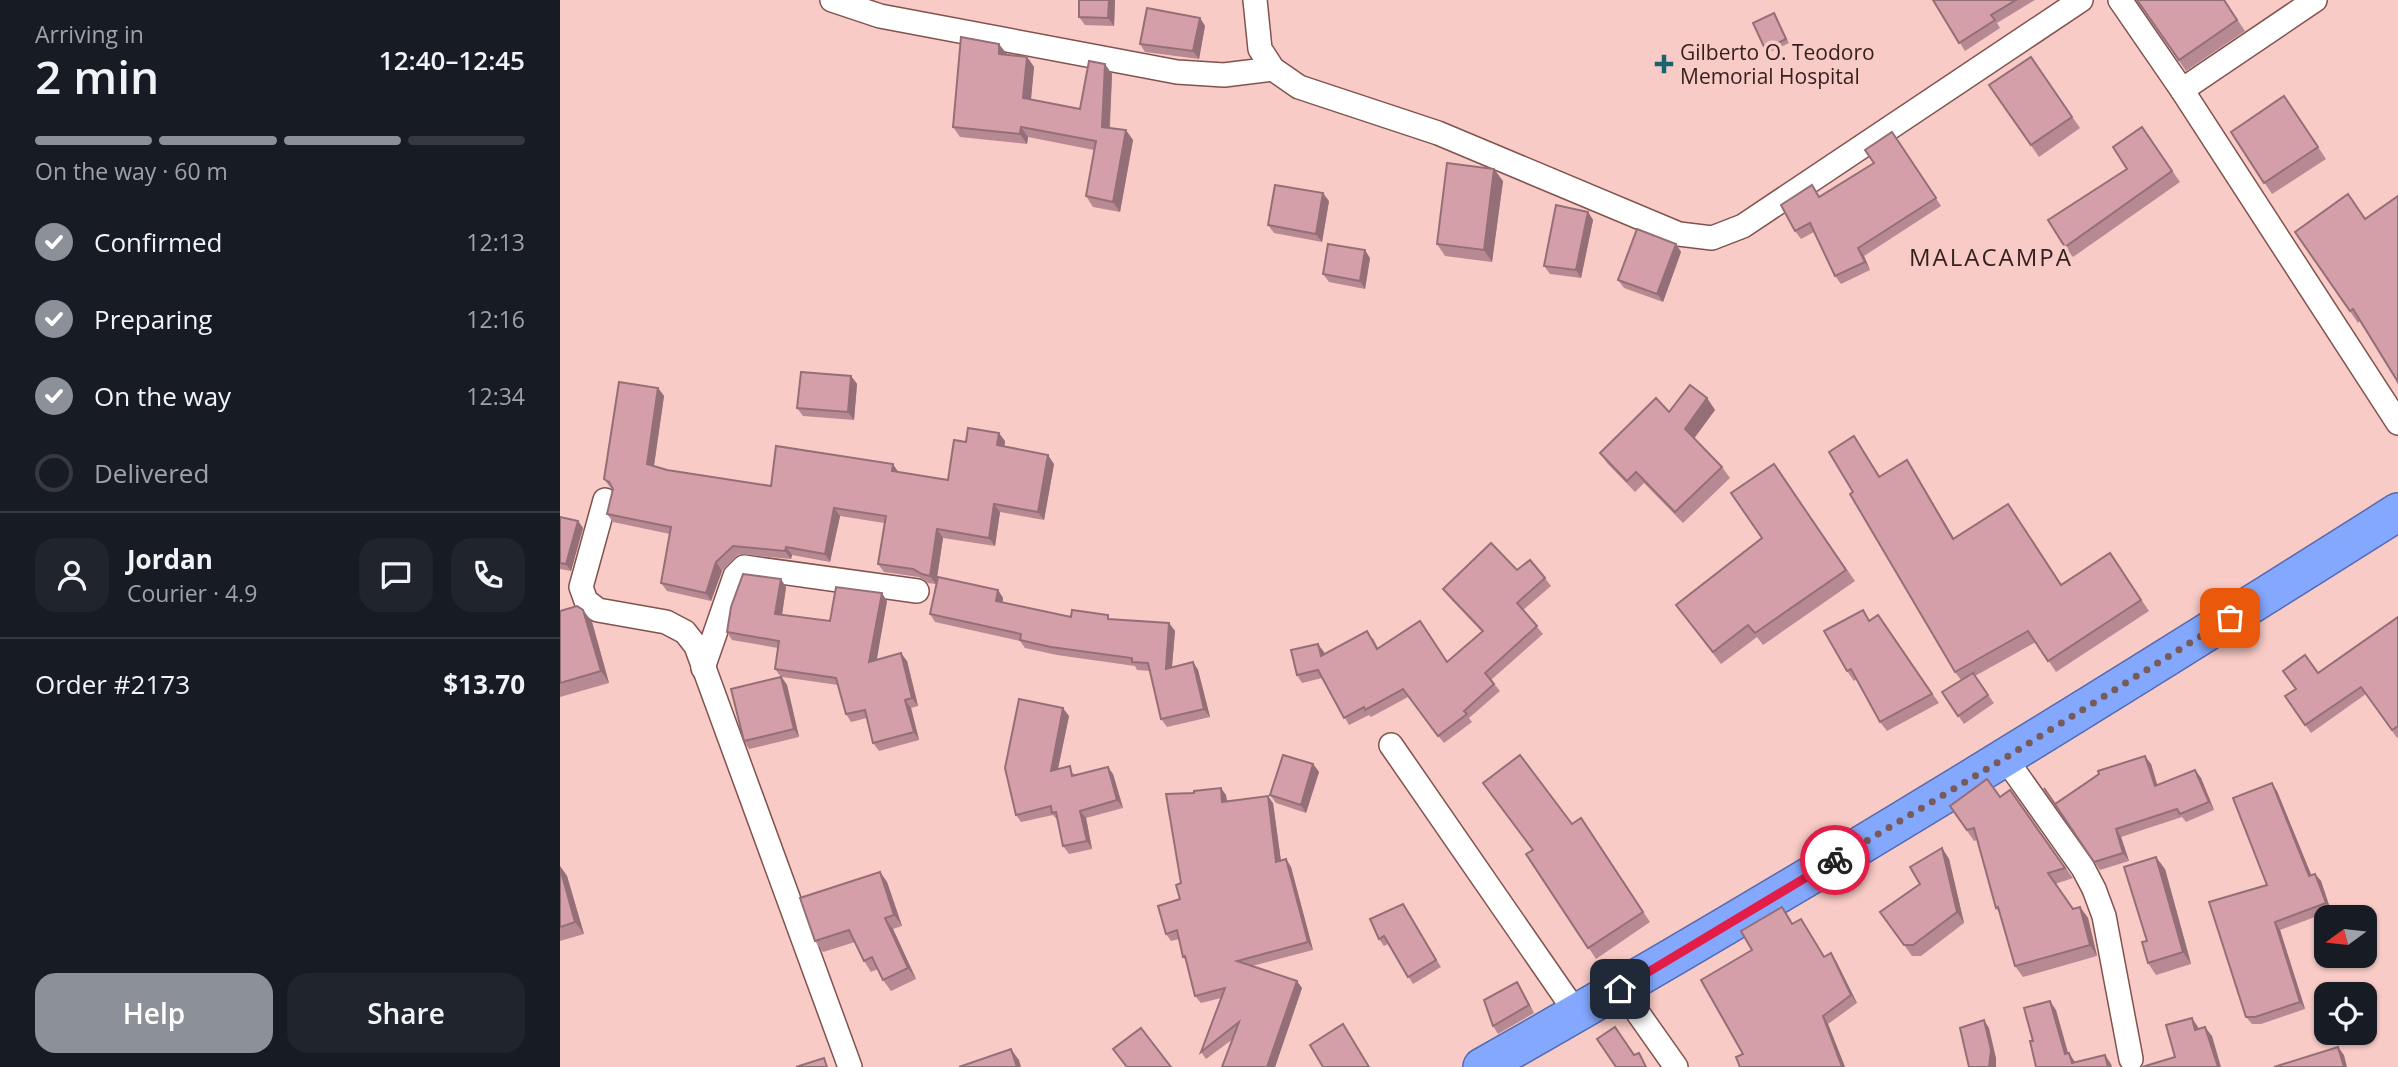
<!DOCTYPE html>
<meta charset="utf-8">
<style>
body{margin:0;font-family:"Open Sans",sans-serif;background:#20242c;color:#f1f3f6;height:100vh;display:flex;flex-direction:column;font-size:26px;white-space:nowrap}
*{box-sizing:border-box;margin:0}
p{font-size:23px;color:#9ea1a6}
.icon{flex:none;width:38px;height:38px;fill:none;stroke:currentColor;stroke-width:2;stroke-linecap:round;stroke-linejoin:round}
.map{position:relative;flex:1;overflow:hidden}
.panel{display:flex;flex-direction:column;background:#171b24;width:560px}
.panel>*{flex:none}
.needle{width:46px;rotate:255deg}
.controls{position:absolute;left:1754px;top:905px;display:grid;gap:14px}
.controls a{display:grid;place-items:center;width:63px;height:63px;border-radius:14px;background:#171b24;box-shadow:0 2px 5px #0004;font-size:35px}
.pin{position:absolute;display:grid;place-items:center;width:60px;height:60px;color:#fff;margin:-30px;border-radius:14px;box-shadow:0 4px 10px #0006}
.courier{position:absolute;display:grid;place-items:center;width:70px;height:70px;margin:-35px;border:5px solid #e11d48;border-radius:50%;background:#fff;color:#222;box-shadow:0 2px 9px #0007}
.overview em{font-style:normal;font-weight:600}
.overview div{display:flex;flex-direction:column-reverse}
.overview{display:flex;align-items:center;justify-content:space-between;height:119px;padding:0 35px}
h1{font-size:46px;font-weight:600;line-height:52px}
.bar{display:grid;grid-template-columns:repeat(4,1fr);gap:10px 7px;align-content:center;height:84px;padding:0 35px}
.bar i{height:9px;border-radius:5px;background:#363941}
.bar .current{background:#8c9099}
.bar p{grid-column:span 4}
.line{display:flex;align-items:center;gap:18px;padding:0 35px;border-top:2px solid #363941}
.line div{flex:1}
.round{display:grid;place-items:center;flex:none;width:74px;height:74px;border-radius:21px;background:#20242c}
ol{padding:0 35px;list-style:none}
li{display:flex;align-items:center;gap:21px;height:77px}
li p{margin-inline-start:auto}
li .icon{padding:7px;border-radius:50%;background:#8c9099;color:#fff;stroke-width:4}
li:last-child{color:#9ea1a6}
li i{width:38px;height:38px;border:4px solid #363941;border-radius:50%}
.cta{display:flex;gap:14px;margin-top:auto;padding:14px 35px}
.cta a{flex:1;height:80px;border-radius:21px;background:#8c9099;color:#fff;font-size:28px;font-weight:600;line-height:80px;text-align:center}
.cta a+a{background:#20242c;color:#f1f3f6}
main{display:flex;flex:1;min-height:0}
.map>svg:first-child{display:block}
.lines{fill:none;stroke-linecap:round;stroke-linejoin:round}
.minor-casing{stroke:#82524e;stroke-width:26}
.trunk-casing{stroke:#546aaf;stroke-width:40}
.minor{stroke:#fff;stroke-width:23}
.trunk{stroke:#84a8fe;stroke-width:37}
.wall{fill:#b78992}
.shaded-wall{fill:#956f77}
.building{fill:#d59faa;stroke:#956f77;stroke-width:2}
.done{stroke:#785b58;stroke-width:7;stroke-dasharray:0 12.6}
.route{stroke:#e11d48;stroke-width:9}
.poi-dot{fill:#18656d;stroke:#f8cbc6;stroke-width:2.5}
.labels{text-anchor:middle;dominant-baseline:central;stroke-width:7;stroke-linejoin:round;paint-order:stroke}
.poi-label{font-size:21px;fill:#331f1d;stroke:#f8cbc6;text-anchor:start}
.quarter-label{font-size:24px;letter-spacing:2px;fill:#331f1d;stroke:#f8cbc6}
</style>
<main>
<section class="panel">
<div class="overview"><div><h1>2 min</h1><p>Arriving in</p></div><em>12:40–12:45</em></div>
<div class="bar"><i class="current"></i><i class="current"></i><i class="current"></i><i></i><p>On the way · 60 m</p></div>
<ol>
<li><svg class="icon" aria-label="check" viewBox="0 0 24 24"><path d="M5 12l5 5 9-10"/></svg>Confirmed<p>12:13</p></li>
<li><svg class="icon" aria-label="check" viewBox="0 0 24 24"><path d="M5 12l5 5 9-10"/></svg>Preparing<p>12:16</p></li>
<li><svg class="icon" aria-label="check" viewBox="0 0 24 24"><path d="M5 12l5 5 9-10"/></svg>On the way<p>12:34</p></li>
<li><i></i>Delivered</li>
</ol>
<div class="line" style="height:126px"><a class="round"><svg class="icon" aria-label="person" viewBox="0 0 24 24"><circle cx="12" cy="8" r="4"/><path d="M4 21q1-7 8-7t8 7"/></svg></a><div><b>Jordan</b><p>Courier · 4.9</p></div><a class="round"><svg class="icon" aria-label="chat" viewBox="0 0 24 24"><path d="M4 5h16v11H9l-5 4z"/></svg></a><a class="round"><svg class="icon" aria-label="phone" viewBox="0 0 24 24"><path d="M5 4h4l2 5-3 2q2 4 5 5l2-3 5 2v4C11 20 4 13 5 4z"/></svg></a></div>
<div class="line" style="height:91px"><div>Order #2173</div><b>$13.70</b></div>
<div class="cta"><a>Help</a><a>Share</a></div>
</section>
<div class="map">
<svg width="1838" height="1067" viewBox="0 0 1838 1067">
<rect width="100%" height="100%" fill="#f8cbc6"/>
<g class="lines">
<g class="minor-casing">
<g id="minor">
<polyline points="272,0 320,16 617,72 664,75 713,69"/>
<polyline points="695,0 700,49 713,69 739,87 878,133 1119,234 1152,238 1183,226 1521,0"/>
<polyline points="1560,0 1622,90 1838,423"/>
<polyline points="1622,90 1755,0"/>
<polyline points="45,500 21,587 26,601 38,610 106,622 125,632 136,646 290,1067"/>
<polyline points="143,668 175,576 184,567 357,591"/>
<polyline points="831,745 1017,1014"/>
<polyline points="1445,758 1523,868 1534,889 1544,916 1571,1059"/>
<polyline points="1061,989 1116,1067"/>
</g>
</g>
<g class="trunk-casing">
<path id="trunk" d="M922,1067c311,-176 614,-364 916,-555"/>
</g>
<use href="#minor" class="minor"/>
<use href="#trunk" class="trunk"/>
</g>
<g class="wall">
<polygon points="555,0 554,26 525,25 519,17"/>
<polygon points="1373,0 1475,0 1437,23 1440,28 1405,51"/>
<polygon points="1577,0 1664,0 1685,31 1626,71"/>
<polygon points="1214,13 1229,43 1208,53 1205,49"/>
<polygon points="640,18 645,26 639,59 585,52 580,44"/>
<polygon points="447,54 467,57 474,67 471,100 520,109 552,74 550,128 573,140 560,212 533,207 526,196 534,150 468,137 467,144 400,137 393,127"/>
<polygon points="1471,57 1520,128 1479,157 1429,85"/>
<polygon points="1724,96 1766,159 1712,194 1671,132"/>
<polygon points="1582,127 1620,182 1513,257 1505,247 1567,169"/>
<polygon points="1332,132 1381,206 1304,256 1310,270 1281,284 1275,276 1254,232 1241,239 1235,231 1252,185 1260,197 1314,163"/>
<polygon points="943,181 932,262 885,256 877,244"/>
<polygon points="1838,196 1838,382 1800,321 1798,323 1735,232 1805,219"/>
<polygon points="769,201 762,242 714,233 708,225"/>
<polygon points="1028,212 1033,220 1021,278 990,274 984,266"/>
<polygon points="1116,244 1121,252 1103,302 1064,288 1058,280"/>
<polygon points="810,258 805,289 769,282 763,274"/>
<polygon points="291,376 297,384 294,420 243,416 237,408"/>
<polygon points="98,388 104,396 94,466 107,470 211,486 338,472 388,480 406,442 445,441 444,447 494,464 484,520 440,512 435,546 383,538 376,584 368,583 359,577 324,572 318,564 324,523 280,516 270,562 232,555 231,559 179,554 162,571 151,601 107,591 101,583 110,534 53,522 47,514 53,489 50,487 44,479"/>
<polygon points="1147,398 1155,410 1134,438 1162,467 1170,478 1123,523 1084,483 1075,492 1048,464 1040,453 1109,412"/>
<polygon points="1294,436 1320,476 1354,471 1394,539 1501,585 1550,553 1589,611 1496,672 1476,642 1415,676 1434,703 1404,724 1382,692 1401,680 1395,672 1293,492"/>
<polygon points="1214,464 1295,581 1203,645 1197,637 1161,664 1116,605 1202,538"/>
<polygon points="0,517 18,521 23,528 11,571 0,569"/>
<polygon points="957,570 985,578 991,586 963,610 983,634 931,680 940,691 909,718 912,722 884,743 848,697 811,717 809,715 789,725 762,678 742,683 737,675 764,652 764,654 813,638 818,648 887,662 922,632 888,596 883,589"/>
<polygon points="226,587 222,615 270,621 327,601 316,660 347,661 358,706 351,708 359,740 319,751 313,743 307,718 291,722 286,714 278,685 222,677 227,685 239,737 189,749 184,741 221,677 215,669 218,648 172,640 167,632"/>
<polygon points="438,590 443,598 443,602 511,617 609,623 615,631 612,667 633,662 638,670 650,717 607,727 601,719 590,671 577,670 575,666 497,655 465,648 460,641 375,622 370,614"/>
<polygon points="23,610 32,622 49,683 0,697 0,611"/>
<polygon points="1318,615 1379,703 1327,731 1320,722 1297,679 1294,681 1287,671 1310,620"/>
<polygon points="1838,617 1838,737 1837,738 1806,694 1751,733 1725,696"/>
<polygon points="509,716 498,769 515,774 516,776 553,774 563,808 526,818 532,849 509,854 503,846 498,821 493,815 461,822 456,815"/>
<polygon points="753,764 759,772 746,813 716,803 710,795"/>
<polygon points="1591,764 1597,785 1635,770 1641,778 1654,810 1626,822 1622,817 1561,837 1569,861 1540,870 1484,788 1495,804"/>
<polygon points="1450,790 1513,878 1495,884 1513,909 1520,907 1528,918 1537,956 1463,977 1455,966 1441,915 1436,908 1417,840 1414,841 1390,806 1440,797"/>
<polygon points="1717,791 1751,875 1755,874 1761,881 1771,911 1720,930 1745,1009 1701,1024 1692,1024 1686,1017 1707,885"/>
<polygon points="634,793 666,795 667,802 713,803 721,861 726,859 731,867 753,950 692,966 742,988 715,1067 662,1067 673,1039 646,1059 641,1052 661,998 641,1003 635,996 627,962 623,957 619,939 611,941 606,934 620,899"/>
<polygon points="1021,818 1090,922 1036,959 966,854"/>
<polygon points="1382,848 1389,859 1404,923 1361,956 1352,956 1320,912 1360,884"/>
<polygon points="0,866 7,876 24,934 0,941"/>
<polygon points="1605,869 1631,964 1596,975 1588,963 1587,941"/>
<polygon points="320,872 327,882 342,926 333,929 356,979 331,991 323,980 318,969 311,972 304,961 295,942 263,952 255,941"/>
<polygon points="843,904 881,967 853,984 828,944 824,946 819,939"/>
<polygon points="1228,915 1233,924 1241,919 1265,957 1276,961 1297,1003 1268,1024 1285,1067 1180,1067 1183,1054 1192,950"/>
<polygon points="957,982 974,1013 938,1034 933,1026"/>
</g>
<g class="shaded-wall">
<polygon points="549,0 555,0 554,26 548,18"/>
<polygon points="640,18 645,26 639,59 633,51"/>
<polygon points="439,44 447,54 446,64 439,54"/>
<polygon points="467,57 474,67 470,108 463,98"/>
<polygon points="545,64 552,74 549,137 542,127"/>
<polygon points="461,127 468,137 467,144 460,134"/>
<polygon points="566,130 573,140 560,212 553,202"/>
<polygon points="934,169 943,181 932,262 924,250"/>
<polygon points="763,193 769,201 762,242 756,234"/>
<polygon points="1028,212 1033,220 1021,278 1016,270"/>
<polygon points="1116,244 1121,252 1103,302 1097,294"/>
<polygon points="1298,248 1304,256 1310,270 1305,262"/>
<polygon points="805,250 810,258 805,289 800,281"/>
<polygon points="291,376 297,384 294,420 288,412"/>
<polygon points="98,388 104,396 93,472 87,464"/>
<polygon points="1147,398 1155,410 1133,440 1125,429"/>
<polygon points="439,433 445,441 443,454 437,445"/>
<polygon points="488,455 494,464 484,520 478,512"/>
<polygon points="1347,460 1354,471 1401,550 1393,539"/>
<polygon points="333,464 339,473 332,471"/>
<polygon points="434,504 440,512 435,546 429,538"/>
<polygon points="274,508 280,516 270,562 265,554"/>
<polygon points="18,521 23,528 11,571 6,564"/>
<polygon points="377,529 383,538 376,584 370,576"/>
<polygon points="226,547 232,555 231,559 225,551"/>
<polygon points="156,562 162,571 151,601 146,593"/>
<polygon points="221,579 226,587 221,622 215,614"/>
<polygon points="438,590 443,598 441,609 436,601"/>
<polygon points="322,593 327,601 315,670 309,662"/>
<polygon points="23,610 32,622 49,683 41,671"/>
<polygon points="609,623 615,631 611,677 606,669"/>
<polygon points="758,644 764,652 767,663 761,656"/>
<polygon points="341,653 347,661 358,706 352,698"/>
<polygon points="633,662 638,670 650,717 644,709"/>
<polygon points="221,677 227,685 239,737 234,729"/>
<polygon points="345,700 351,708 359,740 354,732"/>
<polygon points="503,708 509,716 496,778 491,771"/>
<polygon points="1585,756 1591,764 1600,794 1595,786"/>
<polygon points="753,764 759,772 746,813 741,805"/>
<polygon points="548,767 553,774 563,808 557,800"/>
<polygon points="1635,770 1641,778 1654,810 1649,802"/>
<polygon points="1712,783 1717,791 1755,884 1749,876"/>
<polygon points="661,788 666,795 668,810 662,802"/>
<polygon points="708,796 713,803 722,869 716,862"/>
<polygon points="520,811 526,818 532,849 527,841"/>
<polygon points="1556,829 1561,837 1569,861 1563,853"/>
<polygon points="1382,848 1389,859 1404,923 1397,912"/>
<polygon points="1596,857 1605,869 1631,964 1623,952"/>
<polygon points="726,859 731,867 753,950 748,942"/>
<polygon points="0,866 7,876 24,934 15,922"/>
<polygon points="320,872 327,882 342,926 334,915"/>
<polygon points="1755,874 1761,881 1771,911 1766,903"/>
<polygon points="1520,907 1528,918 1537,956 1530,945"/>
<polygon points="325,918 333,929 356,979 348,968"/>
<polygon points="1715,922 1720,930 1745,1009 1740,1002"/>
<polygon points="1271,953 1276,961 1297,1003 1291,995"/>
<polygon points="737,981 742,988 715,1067 707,1067"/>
<polygon points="957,982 962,990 974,1013 969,1005"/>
<polygon points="1490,1001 1496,1010 1511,1063 1505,1054"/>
<polygon points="1263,1016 1268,1024 1285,1067 1282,1067"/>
<polygon points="1632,1018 1638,1027 1642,1039 1635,1030"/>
<polygon points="1424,1020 1429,1028 1436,1058 1436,1067 1429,1067"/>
<polygon points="1645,1027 1652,1036 1661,1067 1658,1067"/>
<polygon points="1778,1047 1784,1055 1787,1067 1784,1067"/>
<polygon points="451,1049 459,1060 461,1067 457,1067"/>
<polygon points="1509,1053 1515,1062 1517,1067 1512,1063"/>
<polygon points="1545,1055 1551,1064 1552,1067 1548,1067"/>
</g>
<g class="building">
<polygon points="519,0 549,0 548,18 519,17"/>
<polygon points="1373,0 1456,0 1431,15 1435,20 1399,43"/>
<polygon points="1577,0 1664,0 1677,20 1619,60"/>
<polygon points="587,8 640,18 633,51 580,44"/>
<polygon points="1214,13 1226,39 1205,49 1193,23"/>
<polygon points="401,37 439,44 439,54 467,57 463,98 520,109 529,61 545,64 542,127 566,130 553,202 526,196 536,141 461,127 460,134 393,127"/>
<polygon points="1471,57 1512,117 1471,145 1429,85"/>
<polygon points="1724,96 1758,147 1704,183 1671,132"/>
<polygon points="1582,127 1612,171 1505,247 1488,220 1567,169 1553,147"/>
<polygon points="1332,132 1376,198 1298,248 1305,262 1275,276 1250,223 1235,231 1221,205 1252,185 1259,197 1314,163 1305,150"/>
<polygon points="887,163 934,169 924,250 877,244"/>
<polygon points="715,185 763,193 756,234 708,225"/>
<polygon points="1788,194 1805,219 1838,196 1838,382 1793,309 1790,311 1735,232"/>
<polygon points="996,205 1028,212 1016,270 984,266"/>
<polygon points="1077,229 1116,244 1097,294 1058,280"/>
<polygon points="768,244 805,250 800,281 763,274"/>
<polygon points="241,372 291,376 288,412 237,408"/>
<polygon points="59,382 98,388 87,464 107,470 211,486 216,446 333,464 332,471 388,480 394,440 406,442 408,428 439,433 437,445 488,455 478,512 434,504 429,538 377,529 370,576 362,574 353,569 318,564 326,516 274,508 265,554 226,547 225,551 173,546 156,562 146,593 101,583 111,527 47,514 53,489 49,482 44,479"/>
<polygon points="1130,385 1147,398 1125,429 1162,467 1115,512 1076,472 1067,481 1040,453 1096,398 1109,412"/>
<polygon points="1294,436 1319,477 1347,460 1393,539 1448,504 1501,585 1550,553 1581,600 1488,661 1468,631 1395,672 1290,494 1293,492 1269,452"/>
<polygon points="1214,464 1286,570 1195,633 1188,625 1153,652 1116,605 1202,538 1171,493"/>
<polygon points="0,517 18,521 6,564 0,563"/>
<polygon points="931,543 957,570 970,560 985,578 957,603 977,626 925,673 934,684 904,711 907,714 878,736 843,689 805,710 804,707 784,718 758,670 737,675 731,650 758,644 761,656 807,631 817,649 860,621 887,662 923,631 883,589"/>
<polygon points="183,574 221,579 215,614 270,621 276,587 322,593 309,662 341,653 352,698 345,700 354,732 313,743 305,710 286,714 276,678 215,669 219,641 167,632 171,607"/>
<polygon points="378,577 438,590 436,601 511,617 512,610 548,615 548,619 609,623 606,669 633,662 644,709 601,719 588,663 572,662 572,658 491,647 460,640 461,634 370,614"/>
<polygon points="17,606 23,610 41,671 0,683 0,611"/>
<polygon points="1303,610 1309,621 1318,615 1372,694 1320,722 1291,669 1287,671 1264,631"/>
<polygon points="1838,617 1838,726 1832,730 1801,687 1745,725 1725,696 1736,689 1723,671 1745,655 1758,673"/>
<polygon points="1413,673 1428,695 1398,716 1382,692"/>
<polygon points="221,677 234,729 184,741 171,689"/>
<polygon points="459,699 503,708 491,771 510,766 512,776 548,767 557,800 520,811 527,841 503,846 496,812 492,813 491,806 456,815 445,768"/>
<polygon points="723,755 753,764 741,805 710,795"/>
<polygon points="960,755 1012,824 1021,818 1083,912 1028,948 966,854 973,850 923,783"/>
<polygon points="1585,756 1595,786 1635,770 1649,802 1620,814 1617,809 1556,829 1563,853 1534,862 1484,788 1495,804 1539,774 1538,771"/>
<polygon points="1427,779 1440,797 1450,790 1505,868 1488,873 1513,909 1520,907 1530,945 1455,966 1438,907 1436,908 1414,828 1407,830 1390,806"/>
<polygon points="1712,783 1749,876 1755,874 1766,903 1715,922 1740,1002 1695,1017 1686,1017 1649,902 1707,885 1673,798"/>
<polygon points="661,788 662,802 708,796 716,862 726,859 748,942 677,961 737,981 707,1067 662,1067 679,1022 641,1052 665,988 635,996 625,956 623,957 617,930 606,934 598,906 620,899 616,885 621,883 606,794 634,793 634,791"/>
<polygon points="1382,848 1397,912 1353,945 1344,945 1320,912 1360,884 1350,867"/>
<polygon points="1596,857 1623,952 1588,963 1582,942 1587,941 1564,867"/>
<polygon points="0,868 15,922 0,927"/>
<polygon points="320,872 334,915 325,918 348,968 323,980 312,957 304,961 289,930 255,941 240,898"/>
<polygon points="843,904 876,960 848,977 824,936 819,939 810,919"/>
<polygon points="1222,907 1232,924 1241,919 1264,957 1271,953 1291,995 1263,1016 1282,1067 1180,1067 1176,1057 1183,1054 1141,980 1192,950 1181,931"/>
<polygon points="957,982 969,1005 933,1026 924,1000"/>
<polygon points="1490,1001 1505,1054 1509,1053 1512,1063 1545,1055 1548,1067 1476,1067 1470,1041 1473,1041 1464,1008"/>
<polygon points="1632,1018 1635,1030 1645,1027 1658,1067 1582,1067 1615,1057 1606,1025"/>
<polygon points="1424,1020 1431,1050 1429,1067 1409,1067 1400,1028"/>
<polygon points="783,1024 809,1067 763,1067 750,1045"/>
<polygon points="1055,1027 1074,1055 1079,1053 1086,1067 1056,1067 1037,1039"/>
<polygon points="581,1028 611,1067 567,1067 553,1049"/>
<polygon points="1778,1047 1784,1067 1714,1067"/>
<polygon points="451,1049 457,1067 399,1067"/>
<polygon points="264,1058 267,1067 236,1067"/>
</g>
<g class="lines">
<polyline class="done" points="1275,860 1445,758 1670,618"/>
<polyline class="route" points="1060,989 1275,860"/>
</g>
<path class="poi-dot" d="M1100.5 53.5h7v7h7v7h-7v7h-7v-7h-7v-7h7z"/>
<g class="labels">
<g class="poi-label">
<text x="1120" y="52">Gilberto O. Teodoro<tspan x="1120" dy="24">Memorial Hospital</tspan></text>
</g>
<g class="quarter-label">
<text x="1431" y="256">MALACAMPA</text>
</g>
</g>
</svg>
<div class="controls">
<a><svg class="needle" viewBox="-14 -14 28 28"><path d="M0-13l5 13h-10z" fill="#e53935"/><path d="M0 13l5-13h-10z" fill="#9ea1a6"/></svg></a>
<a><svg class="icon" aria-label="locate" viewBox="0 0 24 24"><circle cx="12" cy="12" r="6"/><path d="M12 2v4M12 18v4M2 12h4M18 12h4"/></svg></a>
</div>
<div class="pin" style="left:1670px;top:618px;background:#ea580c"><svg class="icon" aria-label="bag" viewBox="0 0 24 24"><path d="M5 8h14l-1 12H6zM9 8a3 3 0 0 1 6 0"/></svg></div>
<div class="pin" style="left:1060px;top:989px;background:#1f2937"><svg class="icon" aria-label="home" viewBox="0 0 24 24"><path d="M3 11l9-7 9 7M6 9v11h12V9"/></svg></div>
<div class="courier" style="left:1275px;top:860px"><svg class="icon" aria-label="bike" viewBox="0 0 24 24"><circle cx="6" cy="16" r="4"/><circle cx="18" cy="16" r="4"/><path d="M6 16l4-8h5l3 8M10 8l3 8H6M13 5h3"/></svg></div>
</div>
</main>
